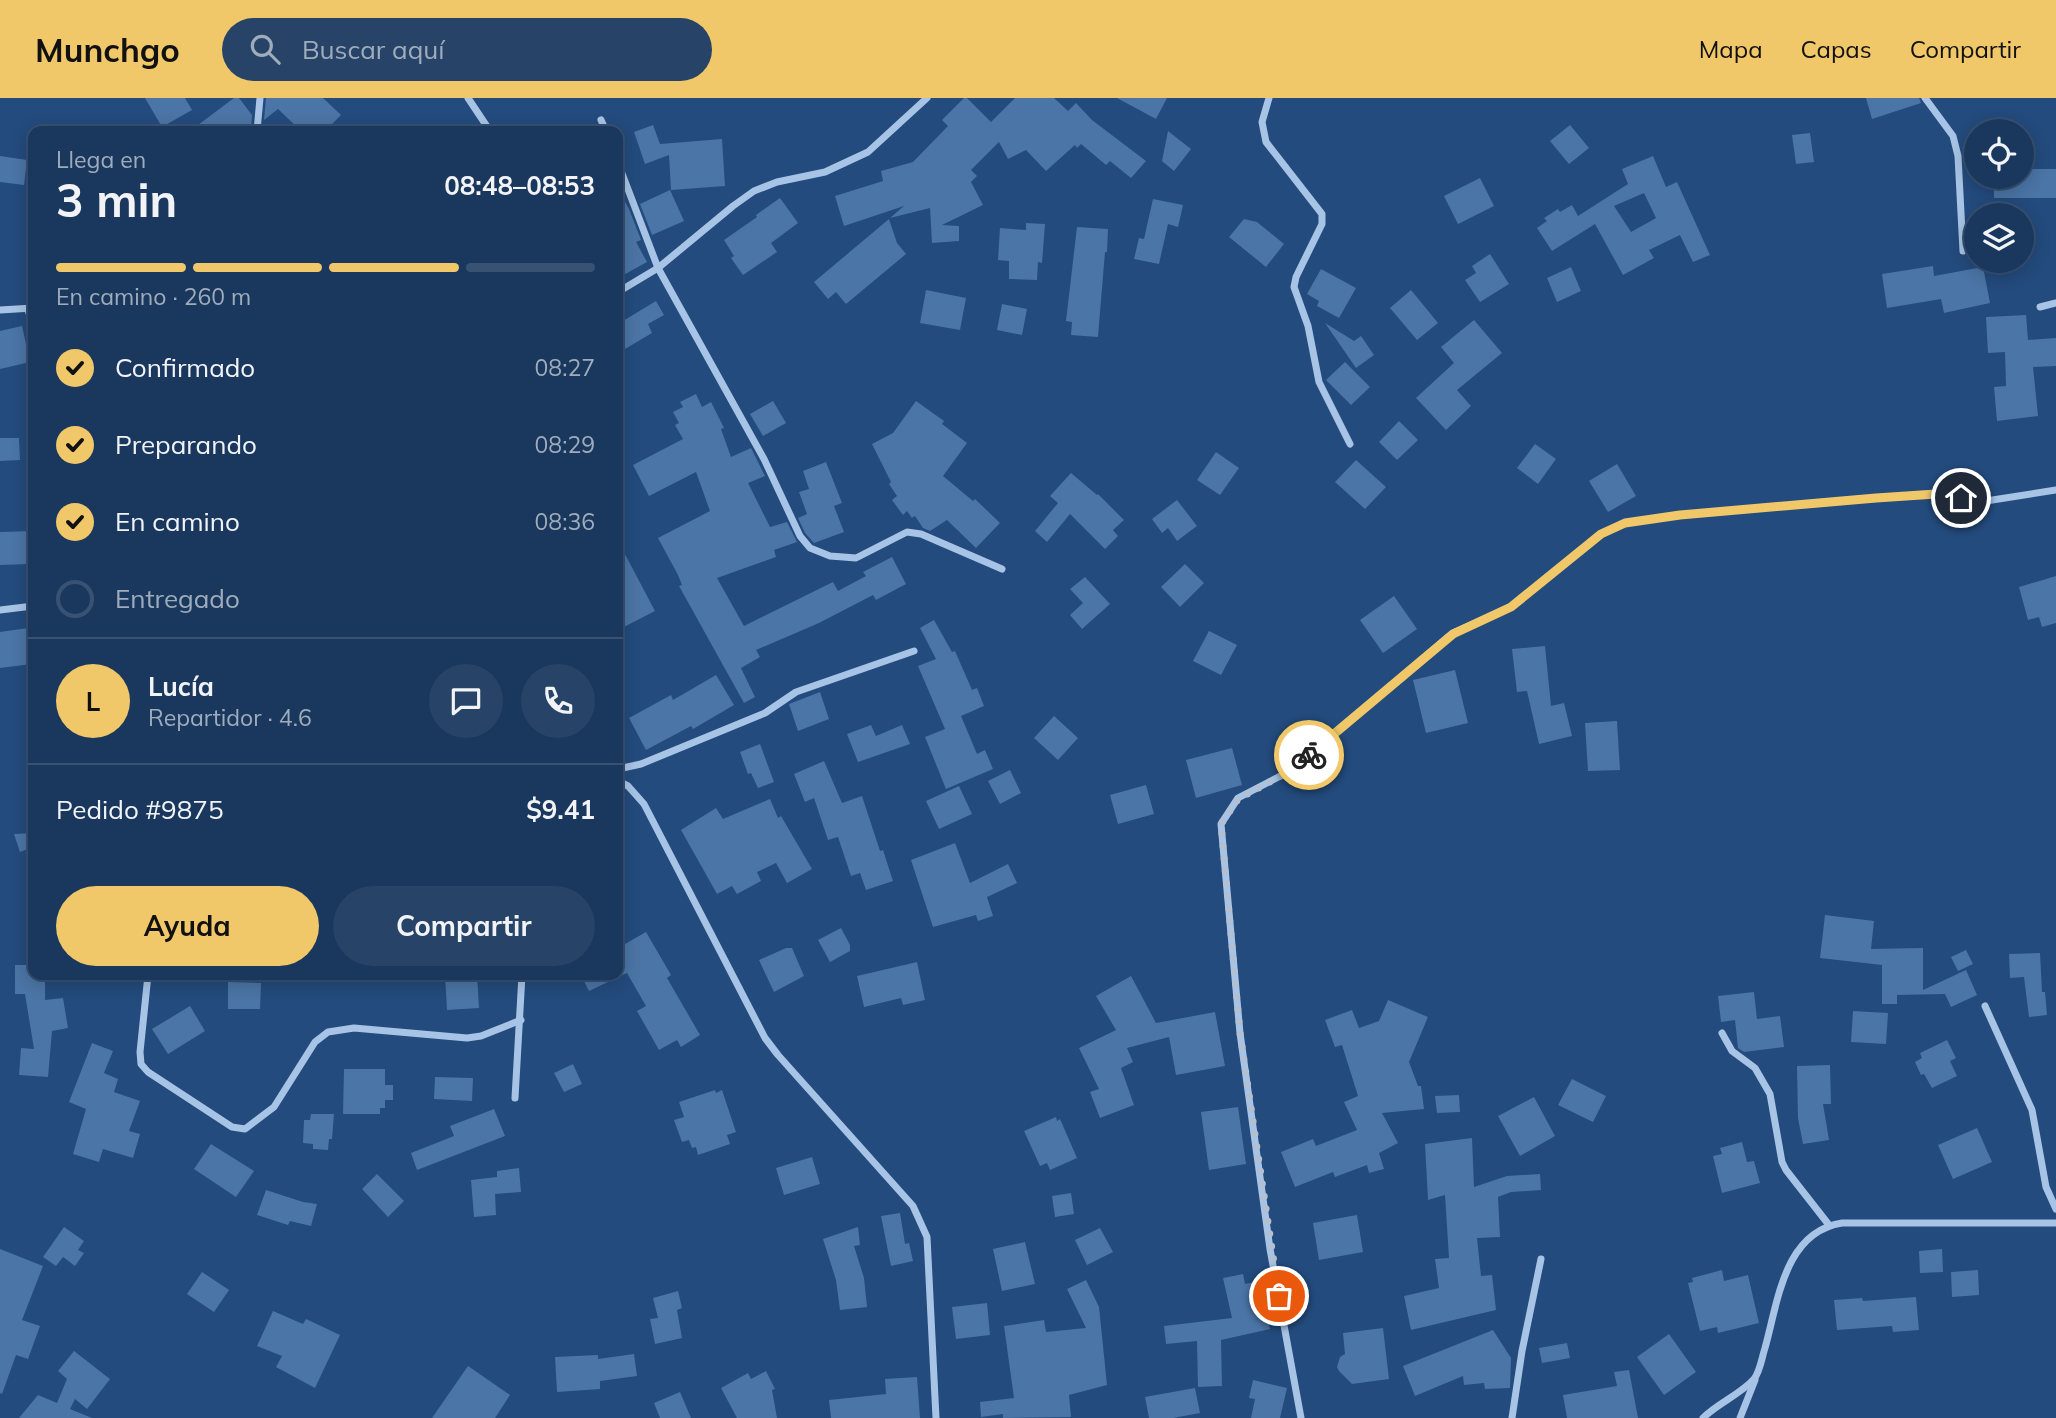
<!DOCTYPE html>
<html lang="es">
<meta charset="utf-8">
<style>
body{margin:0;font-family:Mulish,sans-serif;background:#274367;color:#f1f3f6;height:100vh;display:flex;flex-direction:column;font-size:26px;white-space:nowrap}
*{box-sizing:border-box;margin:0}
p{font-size:23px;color:#9facbc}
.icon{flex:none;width:38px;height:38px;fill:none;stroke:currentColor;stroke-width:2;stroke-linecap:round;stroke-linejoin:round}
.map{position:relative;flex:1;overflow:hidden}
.drawer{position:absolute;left:28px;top:28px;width:595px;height:854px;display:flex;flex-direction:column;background:#1a385e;border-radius:14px;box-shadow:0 4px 18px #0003,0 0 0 2px #385273}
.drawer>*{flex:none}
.controls{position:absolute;left:1964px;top:21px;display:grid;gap:14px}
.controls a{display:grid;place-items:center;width:70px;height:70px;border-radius:50%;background:#1a385e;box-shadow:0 4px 18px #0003,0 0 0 2px #385273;font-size:35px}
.pin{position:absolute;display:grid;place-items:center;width:60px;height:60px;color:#fff;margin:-30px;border:4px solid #fff;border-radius:50%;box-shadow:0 2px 7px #0007}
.courier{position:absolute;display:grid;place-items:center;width:70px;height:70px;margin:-35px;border:5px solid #f0c86a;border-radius:50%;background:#fff;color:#222;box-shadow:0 2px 9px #0007}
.summary em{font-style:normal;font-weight:700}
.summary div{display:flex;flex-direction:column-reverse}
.summary{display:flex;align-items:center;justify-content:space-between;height:119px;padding:0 28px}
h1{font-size:46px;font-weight:700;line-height:52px}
.bar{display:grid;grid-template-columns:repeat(4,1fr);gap:10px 7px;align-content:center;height:84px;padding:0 28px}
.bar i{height:9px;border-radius:5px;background:#385273}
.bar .current{background:#f0c86a}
.bar p{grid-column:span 4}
.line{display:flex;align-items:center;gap:18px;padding:0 28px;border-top:2px solid #385273}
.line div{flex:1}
.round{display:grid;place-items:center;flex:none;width:74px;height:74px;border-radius:37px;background:#274367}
ol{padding:0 28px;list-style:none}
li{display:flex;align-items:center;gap:21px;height:77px}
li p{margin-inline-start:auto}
li .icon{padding:7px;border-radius:50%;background:#f0c86a;color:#111;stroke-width:4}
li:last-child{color:#9facbc}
li i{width:38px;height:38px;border:4px solid #385273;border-radius:50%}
.primary-button{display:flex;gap:14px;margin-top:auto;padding:14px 28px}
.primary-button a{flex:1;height:80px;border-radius:42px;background:#f0c86a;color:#111;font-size:28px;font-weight:700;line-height:80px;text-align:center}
.primary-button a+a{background:#274367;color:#f1f3f6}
header{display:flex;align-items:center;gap:42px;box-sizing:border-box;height:98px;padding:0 35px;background:#f0c86a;color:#111}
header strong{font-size:33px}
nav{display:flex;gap:38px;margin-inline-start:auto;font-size:24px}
.search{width:490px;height:63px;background:#274367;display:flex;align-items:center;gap:18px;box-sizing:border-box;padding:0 24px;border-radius:38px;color:#9facbc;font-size:26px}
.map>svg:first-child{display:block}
.building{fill:#4b75a6;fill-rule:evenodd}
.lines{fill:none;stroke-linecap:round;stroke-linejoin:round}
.minor{stroke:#a7c4e6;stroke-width:7}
.done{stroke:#b2c0d2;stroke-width:7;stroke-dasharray:0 12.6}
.route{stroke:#f0c86a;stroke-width:9}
</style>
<header>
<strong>Munchgo</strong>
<div class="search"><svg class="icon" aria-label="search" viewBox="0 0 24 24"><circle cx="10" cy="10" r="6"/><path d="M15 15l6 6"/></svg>Buscar aquí</div>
<nav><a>Mapa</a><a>Capas</a><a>Compartir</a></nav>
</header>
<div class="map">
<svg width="2056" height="1320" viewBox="0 0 2056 1320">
<rect width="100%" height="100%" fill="#234b7d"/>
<g class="building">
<polygon points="145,0 185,0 192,12 162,29"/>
<polygon points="234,0 239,0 252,17 251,32 190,33"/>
<polygon points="266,0 323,0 341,17 325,33 301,33 278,11 264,22"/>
<polygon points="964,0 967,0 991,24 1015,0 1054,0 1068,13 1076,5 1092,22 1146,63 1131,80 1110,63 1106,67 1081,46 1077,50 1075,47 1046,73 1026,52 1008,61 999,44 971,72 977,78 971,84 983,107 942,127 959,128 959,143 932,145 930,110 890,120 904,108 844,128 835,98 883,83 881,73 913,64 948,28 942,22"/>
<polygon points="1117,0 1167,0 1156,21"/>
<polygon points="1866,0 1919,0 1921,5 1872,21"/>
<polygon points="653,27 660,46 722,41 725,88 671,92 669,57 645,66 634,34"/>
<polygon points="1570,27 1589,50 1569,66 1550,43"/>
<polygon points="1168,33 1191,51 1174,73 1162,63"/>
<polygon points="1810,35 1814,64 1796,66 1792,37"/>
<polygon points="0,58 27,62 24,87 0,84"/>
<path d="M1653,58l13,31 11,-5 33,73 -17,7 -13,-27 -31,15 5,8 -31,17 -28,-51 -43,27 -15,-23 10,-7 -3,-3 14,-9 2,3 12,-7 6,11 50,-32 -6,-15zM1644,95l12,25 -25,14 -17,-26z"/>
<polygon points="2021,71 2056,71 2056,100 1994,100 1994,79 2021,79"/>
<polygon points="1480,80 1494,108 1458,126 1444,98"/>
<polygon points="618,91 629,111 641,142 636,144 647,164 618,180"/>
<polygon points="670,92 684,123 652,137 640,106"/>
<polygon points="780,100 798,125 771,145 777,154 743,177 731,160 734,158 724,142 757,119 756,117"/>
<polygon points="1153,101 1183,107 1178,129 1168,126 1159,166 1134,161 1139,140 1144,141"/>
<polygon points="889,121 897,145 906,156 846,206 836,194 828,201 814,184"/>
<polygon points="1244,121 1257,124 1284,146 1266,169 1229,139"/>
<polygon points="1026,125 1045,126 1042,165 1038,164 1037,182 1009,181 1009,163 998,162 1000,130 1026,132"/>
<polygon points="1077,129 1108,131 1107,154 1105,154 1098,239 1071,237 1072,224 1066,223"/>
<polygon points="1490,156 1509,186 1480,204 1465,182 1476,175 1472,168"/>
<polygon points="1933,168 1934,178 1983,169 1990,205 1944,215 1941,201 1887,210 1882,176"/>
<polygon points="1571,169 1581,193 1557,204 1547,180"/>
<polygon points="1321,171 1356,190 1339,220 1317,208 1319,203 1307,196"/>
<polygon points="926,192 966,200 960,232 920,225"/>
<polygon points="1411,192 1438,225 1417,242 1390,210"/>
<polygon points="656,203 664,217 648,226 652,235 625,251 618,239 618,226"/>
<polygon points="1002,206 1027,211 1022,237 997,232"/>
<polygon points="2026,217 2028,242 2056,240 2056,268 2033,269 2038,318 1997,323 1994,289 2006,288 2005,254 1988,255 1986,219"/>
<polygon points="1474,222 1502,255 1457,292 1471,308 1446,332 1416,300 1454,265 1441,249"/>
<polygon points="1325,225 1354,243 1361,238 1374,257 1356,270"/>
<polygon points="22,228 30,264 0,271 0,233"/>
<polygon points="1345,264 1370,289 1351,307 1326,282"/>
<polygon points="696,296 702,309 711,304 724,330 721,331 731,359 751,350 765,378 748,385 770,429 787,424 797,444 774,452 776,459 717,480 744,528 833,484 838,493 866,478 863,474 892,459 906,486 876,502 873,497 819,525 756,552 760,559 741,570 755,599 744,605 679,488 682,487 678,477 658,440 710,413 696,374 649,398 633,367 683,341 675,327 679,325 673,314 683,309 680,304"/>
<polygon points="773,303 786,325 763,338 750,316"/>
<polygon points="916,303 944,323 942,326 967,345 943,378 973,403 975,401 1000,425 976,450 947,422 930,433 923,430 915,418 912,420 907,413 903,417 892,402 897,398 889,386 891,384 872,346 893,335"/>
<polygon points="1399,323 1418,342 1397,362 1379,344"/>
<polygon points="0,340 19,340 20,362 0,363"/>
<polygon points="1535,346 1556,361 1538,386 1517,370"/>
<polygon points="1216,354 1239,370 1220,397 1197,382"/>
<polygon points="1356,362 1386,389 1365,411 1335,384"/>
<polygon points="826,364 842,405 834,408 844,434 814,445 805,435 798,420 807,416 799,394 809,391 803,373"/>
<polygon points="1617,366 1636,398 1608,414 1589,383"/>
<polygon points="1071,375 1097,397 1098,396 1124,422 1113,432 1118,438 1105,451 1070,416 1047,444 1035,433 1058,405 1050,398"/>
<polygon points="1177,402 1197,428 1177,443 1168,430 1162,435 1152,421"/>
<polygon points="33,433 33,459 29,459 29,466 0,467 0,434"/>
<polygon points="618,443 655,513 618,532"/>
<polygon points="1185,466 1204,485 1180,509 1161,489"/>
<polygon points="2056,478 2056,525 2042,529 2039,519 2028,522 2019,489"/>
<polygon points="1085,479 1110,506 1082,531 1070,517 1083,505 1070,491"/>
<polygon points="1394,498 1417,531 1383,555 1360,522"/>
<polygon points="934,522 952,554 955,553 972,592 977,590 984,608 961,618 977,656 985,652 993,671 946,691 925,639 945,631 918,568 936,561 920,530"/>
<polygon points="28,530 32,566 0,570 0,534"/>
<polygon points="1209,533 1237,547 1221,577 1193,563"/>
<polygon points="1545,548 1551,608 1564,605 1572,638 1539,646 1527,593 1517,594 1512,551"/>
<polygon points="1455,572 1468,625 1426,635 1413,582"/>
<polygon points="716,577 734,607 693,631 691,628 646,652 629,620 671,597 673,602"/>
<polygon points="820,594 829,621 798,633 789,606"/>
<polygon points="1054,618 1078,640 1058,662 1034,640"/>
<polygon points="1617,623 1620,672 1588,673 1585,625"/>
<polygon points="871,627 876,638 902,627 910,646 858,664 847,636"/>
<polygon points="760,646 774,684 758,690 751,675 748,676 740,654"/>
<polygon points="1232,650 1242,687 1196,700 1186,662"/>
<polygon points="824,663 842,705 862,698 880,753 883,752 893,783 866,792 860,775 851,778 838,739 828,742 814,700 805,704 794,676"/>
<polygon points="1010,672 1021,695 1000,706 988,683"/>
<polygon points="1146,687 1154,716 1118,726 1110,697"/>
<polygon points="959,688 972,716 939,731 926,703"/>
<polygon points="770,701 778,720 781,718 812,771 787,785 776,765 757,774 761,783 737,796 732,788 717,796 681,732 716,710 723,721"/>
<polygon points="33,735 33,749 20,754 14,736"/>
<polygon points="955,745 970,785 1008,766 1017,785 987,799 993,818 978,823 976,817 933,829 911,762"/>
<polygon points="1825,817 1874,823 1871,851 1923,850 1923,892 1966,872 1977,897 1951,909 1945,896 1897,897 1897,906 1882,906 1882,867 1820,860"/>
<polygon points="841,830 850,847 850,853 830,864 818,842"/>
<polygon points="646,834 671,877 667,880 700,937 681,949 677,942 659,952 637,913 646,908 627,875 589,893 581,877 618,877 618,850"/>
<polygon points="786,850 792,850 804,878 774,894 759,862"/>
<polygon points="1966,852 1973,866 1958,873 1951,859"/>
<polygon points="2040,855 2042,894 2045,894 2047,917 2029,919 2024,879 2010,880 2009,856"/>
<polygon points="917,864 925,902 903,907 901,900 864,909 857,878"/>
<polygon points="15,867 33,867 33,877 45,877 45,902 63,900 68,930 52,933 48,979 19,977 21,950 34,951 25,896 15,896"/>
<polygon points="445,877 477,877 479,910 447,912"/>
<polygon points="1131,878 1156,925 1215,914 1225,968 1176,977 1169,939 1127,950 1133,964 1121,970 1134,1007 1100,1020 1090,994 1099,991 1079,950 1116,932 1096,898"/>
<polygon points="228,884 261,885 260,911 228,911"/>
<polygon points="1754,894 1757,921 1780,918 1784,949 1744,954 1738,950 1735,922 1721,924 1718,898"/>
<polygon points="1388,902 1428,919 1409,964 1418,988 1421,988 1424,1011 1382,1015 1398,1045 1379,1055 1384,1071 1369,1075 1367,1067 1335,1079 1333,1074 1295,1089 1281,1054 1313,1041 1316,1048 1357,1032 1344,1004 1358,998 1342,947 1335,949 1325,922 1352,912 1359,930 1379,923"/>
<polygon points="190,908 205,933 168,956 152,931"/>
<polygon points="1853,913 1888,915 1886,946 1851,944"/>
<polygon points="1947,942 1956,960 1950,963 1957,978 1932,990 1924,976 1921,977 1915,964 1922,960 1920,955"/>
<polygon points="92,945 113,953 104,975 118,981 114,994 140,1003 129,1033 140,1036 133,1060 103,1051 99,1064 73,1056 86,1011 69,1004"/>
<polygon points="573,966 582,986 564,994 554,975"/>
<polygon points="1830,967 1831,1006 1823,1006 1829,1042 1803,1046 1798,1020 1797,968"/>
<polygon points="344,971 385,971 385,987 393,987 393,1002 385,1002 385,1010 380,1010 380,1016 343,1016"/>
<polygon points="435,979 473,980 472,1003 434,1001"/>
<polygon points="1572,981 1606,998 1593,1024 1558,1007"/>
<polygon points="715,992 716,995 722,992 736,1034 727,1037 730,1046 698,1057 696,1049 692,1050 689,1042 682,1044 674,1022 684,1019 679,1004"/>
<polygon points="1459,997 1460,1014 1437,1015 1435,998"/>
<polygon points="1534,999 1555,1038 1520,1058 1498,1018"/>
<polygon points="1238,1009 1246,1066 1209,1072 1201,1014"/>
<polygon points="494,1011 505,1038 417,1072 411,1055 454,1038 450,1028"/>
<polygon points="311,1016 334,1016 332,1041 329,1041 328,1052 313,1051 313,1046 303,1045 304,1022 310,1022"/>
<polygon points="1056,1019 1057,1023 1060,1021 1077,1060 1050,1072 1047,1065 1040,1068 1024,1033"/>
<polygon points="1977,1030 1992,1064 1953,1081 1938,1047"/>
<polygon points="1472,1040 1474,1089 1507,1078 1540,1076 1541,1092 1511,1094 1498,1099 1500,1139 1477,1140 1481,1178 1492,1177 1496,1212 1411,1232 1404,1198 1439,1190 1435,1161 1449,1160 1445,1097 1428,1102 1425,1046"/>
<polygon points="1742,1044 1747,1064 1754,1063 1760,1085 1722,1095 1713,1058 1722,1056 1720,1050"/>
<polygon points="211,1046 254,1073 236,1099 194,1071"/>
<polygon points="812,1059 820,1086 784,1097 776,1070"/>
<polygon points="519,1070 521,1094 495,1096 496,1117 474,1119 471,1082 497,1079 497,1073"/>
<polygon points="377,1076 404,1103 388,1119 362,1091"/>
<polygon points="266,1092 303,1104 317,1106 311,1128 290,1123 288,1127 257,1117"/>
<polygon points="1071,1095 1074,1116 1055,1119 1052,1098"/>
<polygon points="900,1115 905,1146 909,1145 913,1163 891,1168 881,1118"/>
<polygon points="1357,1117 1363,1154 1319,1162 1313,1125"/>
<polygon points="64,1129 84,1143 78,1152 84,1155 75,1168 63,1159 56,1168 43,1159"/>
<polygon points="858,1129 860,1147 854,1148 864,1180 867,1209 840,1212 836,1182 823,1141"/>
<polygon points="1100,1130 1113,1154 1087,1167 1075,1142"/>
<polygon points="1025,1144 1035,1186 1002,1193 993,1151"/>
<polygon points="0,1151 43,1168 22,1222 40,1228 28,1261 16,1257 2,1296 0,1295"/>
<polygon points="1942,1151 1943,1174 1920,1175 1919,1153"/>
<polygon points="1722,1172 1724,1183 1748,1177 1759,1225 1718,1235 1717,1229 1700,1233 1688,1185 1693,1184 1692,1180"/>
<polygon points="1978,1172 1979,1197 1952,1199 1951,1174"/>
<polygon points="202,1174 229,1192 214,1214 187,1196"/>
<polygon points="1243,1176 1245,1186 1254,1184 1256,1190 1261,1189 1270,1231 1221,1242 1222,1288 1198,1289 1197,1243 1166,1246 1164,1228 1232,1220 1223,1180"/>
<polygon points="1086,1182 1099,1209 1107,1287 1069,1297 1071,1319 1003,1320 1003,1316 981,1319 980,1304 1014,1300 1004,1228 1044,1222 1046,1234 1086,1230 1067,1191"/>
<polygon points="678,1193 682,1210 677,1212 682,1240 655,1246 650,1221 658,1220 653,1200"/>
<polygon points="1916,1199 1919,1232 1893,1234 1892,1228 1837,1232 1834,1202 1862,1200 1863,1203"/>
<polygon points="987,1205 990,1237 956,1241 952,1209"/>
<polygon points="273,1213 303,1226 306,1221 340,1237 315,1290 276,1269 282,1258 257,1248"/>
<polygon points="1383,1230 1389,1281 1352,1286 1339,1273 1337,1269 1340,1259 1345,1256 1343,1235"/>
<polygon points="1493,1232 1511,1260 1510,1290 1485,1291 1484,1285 1464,1287 1463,1278 1415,1298 1403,1268"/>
<polygon points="1669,1236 1696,1274 1664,1297 1637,1259"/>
<polygon points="1567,1245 1570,1260 1542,1265 1539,1250"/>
<polygon points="74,1253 110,1281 87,1311 75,1301 70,1311 92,1320 19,1320 38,1297 57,1305 67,1281 58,1273"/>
<polygon points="634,1256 637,1278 600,1283 600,1291 557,1294 555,1259 598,1257 598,1261"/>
<polygon points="468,1268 510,1297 495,1320 432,1320"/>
<polygon points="1629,1272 1638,1320 1567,1320 1563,1297 1617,1288 1614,1274"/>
<polygon points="766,1273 775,1291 772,1292 777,1320 737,1320 721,1290 748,1275 751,1281"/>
<polygon points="917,1279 920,1320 831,1320 829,1302 886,1296 885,1281"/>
<polygon points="1253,1282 1287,1290 1280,1320 1251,1320 1255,1301 1249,1300"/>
<polygon points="1195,1290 1200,1315 1173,1320 1149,1320 1145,1299"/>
<polygon points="680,1294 691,1320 660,1320 654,1305"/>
</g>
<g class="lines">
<g class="minor">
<polyline points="468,0 490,33"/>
<polyline points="1269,0 1262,24 1266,44 1322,116 1322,126 1296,179 1294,189 1308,228 1319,284 1350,346"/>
<polyline points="1925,0 1953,38 1958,58 1963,153"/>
<polyline points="601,22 606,33"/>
<polyline points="257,33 260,0"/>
<polyline points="618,65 658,170 764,361 800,438 810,450 830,458 856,460 907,434 921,436 1002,471"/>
<polyline points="618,194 658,170 733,108 754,93 777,84 825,74 868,54 927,0"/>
<polyline points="2040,209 2056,205"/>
<polyline points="0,212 33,210"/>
<polyline points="28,212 33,227"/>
<polyline points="0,512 33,508"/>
<polyline points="618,671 641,666 765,615 796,594 914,553"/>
<polyline points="618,683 628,688 644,706 765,940 778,957 913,1108 927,1139 936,1320"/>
<polyline points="148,877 140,954 141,966 148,974 232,1029 245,1031 274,1009 315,944 328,934 354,930 467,940 481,938 521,922"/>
<polyline points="1985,908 2032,1012 2046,1089 2056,1111"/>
<polyline points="1722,935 1732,953 1755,970 1770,996 1782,1064 1786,1072 1829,1127"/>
<polyline points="515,1000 522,877"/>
<polyline points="1301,1320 1270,1151 1240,935 1221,726 1238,700 1292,672 1453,535 1511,509 1601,436 1625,425 1680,417 1876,400 1935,396 1986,403 2056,392"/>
<polyline points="1512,1320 1522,1253 1541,1161"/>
<path d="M1703,1320c15,-15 38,-24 51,-39 6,-7 8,-22 11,-31 13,-46 19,-116 77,-125h214"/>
<polyline points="1740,1320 1755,1282"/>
</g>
</g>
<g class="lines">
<polyline class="done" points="1279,1198 1240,935 1221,726 1238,701 1292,672 1309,657"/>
<polyline class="route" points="1309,657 1453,536 1511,509 1601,436 1625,425 1680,417 1876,400 1936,396 1961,400"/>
</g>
</svg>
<div class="controls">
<a><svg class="icon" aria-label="locate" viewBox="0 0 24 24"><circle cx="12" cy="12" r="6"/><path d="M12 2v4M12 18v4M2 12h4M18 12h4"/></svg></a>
<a><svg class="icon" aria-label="layers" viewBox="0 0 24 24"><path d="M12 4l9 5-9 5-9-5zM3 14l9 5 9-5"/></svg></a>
</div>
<div class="pin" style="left:1279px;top:1198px;background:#ea580c"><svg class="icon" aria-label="bag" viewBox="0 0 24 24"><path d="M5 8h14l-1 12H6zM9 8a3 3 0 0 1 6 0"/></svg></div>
<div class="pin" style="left:1961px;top:400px;background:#1f2937"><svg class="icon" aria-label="home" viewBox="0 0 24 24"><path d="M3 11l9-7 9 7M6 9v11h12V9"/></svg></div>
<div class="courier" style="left:1309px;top:657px"><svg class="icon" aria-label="bike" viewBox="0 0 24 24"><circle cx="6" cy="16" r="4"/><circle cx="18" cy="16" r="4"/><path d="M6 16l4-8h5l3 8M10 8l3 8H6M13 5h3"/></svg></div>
<section class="drawer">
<div class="summary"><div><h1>3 min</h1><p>Llega en</p></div><em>08:48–08:53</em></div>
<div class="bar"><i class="current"></i><i class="current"></i><i class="current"></i><i></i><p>En camino · 260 m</p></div>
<ol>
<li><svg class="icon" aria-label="check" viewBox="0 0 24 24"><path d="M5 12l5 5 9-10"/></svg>Confirmado<p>08:27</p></li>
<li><svg class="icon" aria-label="check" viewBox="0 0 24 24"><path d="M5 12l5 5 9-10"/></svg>Preparando<p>08:29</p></li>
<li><svg class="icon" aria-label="check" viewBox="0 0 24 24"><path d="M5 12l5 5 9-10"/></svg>En camino<p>08:36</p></li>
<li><i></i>Entregado</li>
</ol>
<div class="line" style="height:126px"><b class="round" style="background:#f0c86a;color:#111">L</b><div><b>Lucía</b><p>Repartidor · 4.6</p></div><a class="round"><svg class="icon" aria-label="chat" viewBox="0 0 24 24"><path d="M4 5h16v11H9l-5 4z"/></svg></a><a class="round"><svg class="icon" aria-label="phone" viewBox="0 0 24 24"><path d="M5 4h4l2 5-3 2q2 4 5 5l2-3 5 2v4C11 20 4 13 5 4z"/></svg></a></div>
<div class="line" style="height:91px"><div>Pedido #9875</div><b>$9.41</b></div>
<div class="primary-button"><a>Ayuda</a><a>Compartir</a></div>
</section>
</div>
